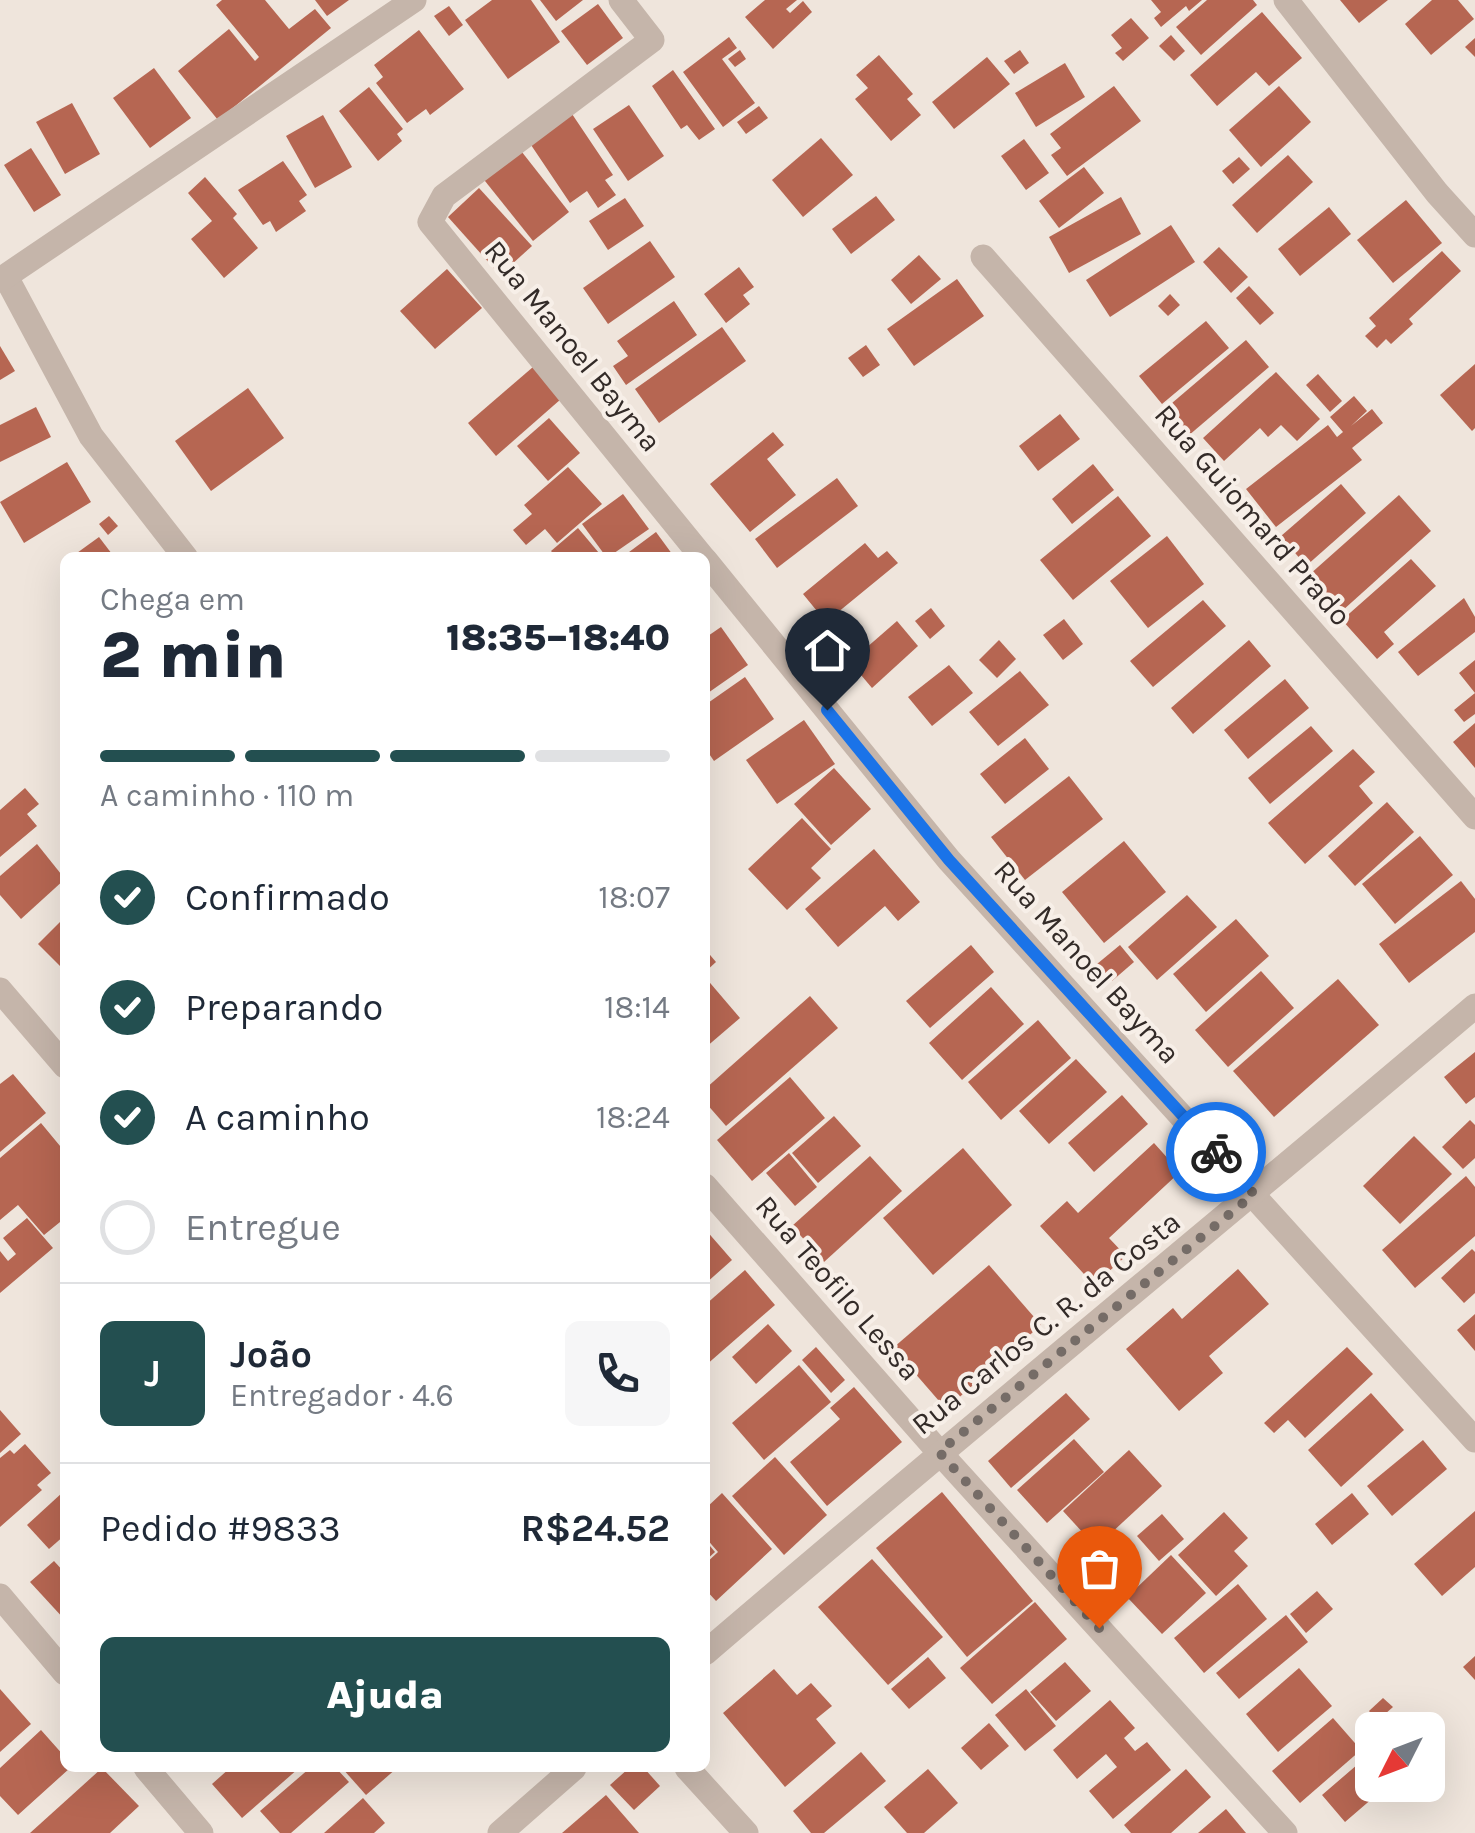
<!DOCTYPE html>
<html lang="pt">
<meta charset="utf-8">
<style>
body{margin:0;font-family:Karla,sans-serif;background:#f6f6f7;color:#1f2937;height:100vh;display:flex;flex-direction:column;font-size:38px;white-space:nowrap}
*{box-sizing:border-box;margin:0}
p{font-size:32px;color:#747a83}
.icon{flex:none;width:55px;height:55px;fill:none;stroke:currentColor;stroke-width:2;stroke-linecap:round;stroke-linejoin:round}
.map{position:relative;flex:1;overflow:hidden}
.panel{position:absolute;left:60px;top:552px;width:650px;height:1220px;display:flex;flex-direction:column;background:#fff;border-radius:15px;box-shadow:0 10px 40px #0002}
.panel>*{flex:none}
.needle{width:65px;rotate:228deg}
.controls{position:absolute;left:1355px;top:1712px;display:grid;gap:20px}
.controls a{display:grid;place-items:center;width:90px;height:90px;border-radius:15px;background:#fff;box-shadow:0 10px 40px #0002;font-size:50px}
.pin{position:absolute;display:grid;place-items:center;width:85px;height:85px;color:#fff;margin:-102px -42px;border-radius:50% 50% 50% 0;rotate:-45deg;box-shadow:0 0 10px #0007}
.pin .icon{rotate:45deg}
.courier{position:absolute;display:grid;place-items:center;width:100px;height:100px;margin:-50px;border:8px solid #1a73e8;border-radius:50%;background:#fff;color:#222;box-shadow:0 2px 12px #0007}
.overview em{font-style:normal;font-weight:800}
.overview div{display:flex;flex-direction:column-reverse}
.overview{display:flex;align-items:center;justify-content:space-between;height:170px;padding:0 40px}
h1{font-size:65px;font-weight:800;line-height:75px}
.bar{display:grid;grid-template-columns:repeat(4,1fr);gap:15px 10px;align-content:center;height:120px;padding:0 40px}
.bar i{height:12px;border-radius:8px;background:#e0e1e3}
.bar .current{background:#234f50}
.bar p{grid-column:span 4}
.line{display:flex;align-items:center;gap:25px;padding:0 40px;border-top:2px solid #e0e1e3}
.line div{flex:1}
.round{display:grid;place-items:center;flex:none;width:105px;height:105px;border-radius:15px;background:#f6f6f7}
ol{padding:0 40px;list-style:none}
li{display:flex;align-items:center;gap:30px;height:110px}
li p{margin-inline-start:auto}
li .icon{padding:10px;border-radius:50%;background:#234f50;color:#fff;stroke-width:4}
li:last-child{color:#747a83}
li i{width:55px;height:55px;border:5px solid #e0e1e3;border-radius:50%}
.primary-button{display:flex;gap:20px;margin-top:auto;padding:20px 40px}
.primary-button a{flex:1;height:115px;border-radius:15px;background:#234f50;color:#fff;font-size:40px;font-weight:800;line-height:115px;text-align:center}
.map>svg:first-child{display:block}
.building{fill:#b66652}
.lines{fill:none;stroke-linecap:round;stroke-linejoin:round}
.minor{stroke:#c5b5aa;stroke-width:25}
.done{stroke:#756c67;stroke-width:10;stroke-dasharray:0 18}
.route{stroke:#1a73e8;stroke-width:12}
.labels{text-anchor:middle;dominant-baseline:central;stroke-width:8;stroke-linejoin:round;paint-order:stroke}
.street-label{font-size:30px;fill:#332b28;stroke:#f7efe8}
</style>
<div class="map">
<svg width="1475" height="1833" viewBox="0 0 1475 1833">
<rect width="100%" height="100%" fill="#efe5dc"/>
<g class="building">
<polygon points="222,0 265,0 289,29 315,9 331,28 218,120 178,71 229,29 255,61 259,57 216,5"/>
<polygon points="315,0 349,0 327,16"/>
<polygon points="492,0 531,0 560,42 508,79 465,20"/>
<polygon points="540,0 583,0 556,21"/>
<polygon points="765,0 797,0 786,9 790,13 803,1 812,12 773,49 745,17"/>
<polygon points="1151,0 1202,0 1189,11 1186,6 1161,27 1154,18 1161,12"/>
<polygon points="1207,0 1253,0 1257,5 1201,55 1176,27"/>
<polygon points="1340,0 1388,0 1359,23"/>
<polygon points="1432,0 1458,0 1474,19 1431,55 1405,24"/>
<polygon points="598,4 623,38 587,65 561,31"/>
<polygon points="449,6 463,25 449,36 434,16"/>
<polygon points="1262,12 1302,58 1269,86 1256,72 1217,106 1190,75"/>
<polygon points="1131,18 1149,38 1123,61 1115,53 1122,48 1111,35"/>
<polygon points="419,30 464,89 430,115 426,109 407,123 376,83 383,77 374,65"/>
<polygon points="1171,35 1185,51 1174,61 1159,46"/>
<polygon points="729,37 737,48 722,59 755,103 723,127 683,72"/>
<polygon points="1475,38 1475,57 1465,47"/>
<polygon points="740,50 746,59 735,67 728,59"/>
<polygon points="1020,50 1029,63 1014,74 1004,61"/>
<polygon points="879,55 913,94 907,99 921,115 891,141 855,99 868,88 856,75"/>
<polygon points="987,57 1010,84 954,129 932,102"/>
<polygon points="1065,63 1085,97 1036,127 1015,93"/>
<polygon points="154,68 191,118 150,148 113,98"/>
<polygon points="673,70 715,129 699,140 687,125 681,129 652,86"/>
<polygon points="1114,86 1141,121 1067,176 1051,155 1061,148 1050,134"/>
<polygon points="1279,86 1311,122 1261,167 1229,130"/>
<polygon points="369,87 403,129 397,134 402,141 378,161 339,111"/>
<polygon points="72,103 100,154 65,174 36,122"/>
<polygon points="629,105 664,156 628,181 593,129"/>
<polygon points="759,106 768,118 746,134 737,122"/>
<polygon points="570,111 613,175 605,180 616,195 598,208 587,191 570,203 527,139"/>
<polygon points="323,115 352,167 315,188 286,136"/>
<polygon points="821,138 853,175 803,217 772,180"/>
<polygon points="1024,139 1049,173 1026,190 1001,156"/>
<polygon points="518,147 569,212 533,241 481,176"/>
<polygon points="31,148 61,195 34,212 4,165"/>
<polygon points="1288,155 1313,182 1257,233 1232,205"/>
<polygon points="1239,157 1250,169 1233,184 1222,171"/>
<polygon points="283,161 307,195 299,201 306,211 276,232 270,221 263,225 238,190"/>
<polygon points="1084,167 1104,193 1059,228 1039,201"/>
<polygon points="205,177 237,214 233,218 258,248 224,278 191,239 212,221 188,193"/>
<polygon points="479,188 532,246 500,275 448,217"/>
<polygon points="876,196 895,220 851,254 832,229"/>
<polygon points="1121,197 1141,234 1069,273 1049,237"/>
<polygon points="625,198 644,226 608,250 589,221"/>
<polygon points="1406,200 1442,243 1393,283 1357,240"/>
<polygon points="1329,207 1351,234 1300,276 1278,249"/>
<polygon points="1171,225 1195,262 1110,317 1086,280"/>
<polygon points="650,241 675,277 608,324 583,288"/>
<polygon points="1219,247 1248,277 1231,293 1203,262"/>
<polygon points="1442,251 1461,271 1409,319 1413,324 1391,344 1386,339 1377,348 1365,336 1376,326 1369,318"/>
<polygon points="919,255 941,279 911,304 891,280"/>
<polygon points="739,267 754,287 743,295 750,304 726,323 704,294"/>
<polygon points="447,269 482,308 435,349 400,311"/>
<polygon points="957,279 984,316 914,366 887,329"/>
<polygon points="1249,286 1274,313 1260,325 1236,298"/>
<polygon points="1170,294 1180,305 1168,316 1158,306"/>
<polygon points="674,301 697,335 626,385 613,366 628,356 617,341"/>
<polygon points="1206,321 1229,348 1162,404 1139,376"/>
<polygon points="722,327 746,361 659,423 635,389"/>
<polygon points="1246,340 1269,367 1188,436 1165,409"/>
<polygon points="866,345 880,365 863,377 848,358"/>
<polygon points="0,346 15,371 0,380"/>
<polygon points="1475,364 1475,428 1472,431 1440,395"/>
<polygon points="533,367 561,399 496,456 468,423"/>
<polygon points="1276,372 1320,419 1297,441 1281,425 1268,437 1260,428 1224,461 1203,438"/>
<polygon points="1318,374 1342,401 1330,412 1306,385"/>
<polygon points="248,388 284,438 211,491 175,441"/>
<polygon points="1354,396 1367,411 1351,426 1372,409 1383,423 1352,448 1362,460 1276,527 1246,489 1328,425 1337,437 1343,432 1330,417"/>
<polygon points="36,407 51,437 0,462 0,425"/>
<polygon points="1060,414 1080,439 1038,471 1019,446"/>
<polygon points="549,418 580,453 548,481 517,446"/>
<polygon points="773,432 784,445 767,459 796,495 750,532 710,484"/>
<polygon points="67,462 91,502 24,543 0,502"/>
<polygon points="1093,464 1114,490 1072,524 1052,499"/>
<polygon points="568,467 602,504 557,543 545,529 526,545 513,530 532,514 524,505"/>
<polygon points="837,478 858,506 777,568 755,539"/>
<polygon points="1341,484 1366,513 1306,566 1281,536"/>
<polygon points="623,494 649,529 607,558 582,524"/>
<polygon points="1399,495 1431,531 1342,611 1309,575"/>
<polygon points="1118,496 1151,536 1073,600 1040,560"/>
<polygon points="109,516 118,526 108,535 99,524"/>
<polygon points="578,528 599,553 593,558 557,558 551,551"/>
<polygon points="656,532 675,558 621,558"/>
<polygon points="1167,536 1204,584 1148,628 1110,581"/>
<polygon points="99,537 115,558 70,558"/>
<polygon points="865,543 878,558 887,551 898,563 826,622 803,594"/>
<polygon points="1411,559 1436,586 1384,632 1394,644 1377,659 1342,620"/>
<polygon points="1464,598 1475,617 1475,632 1418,676 1398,652"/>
<polygon points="1203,600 1226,626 1153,687 1130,661"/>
<polygon points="931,608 945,626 930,639 915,621"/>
<polygon points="1064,619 1083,644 1063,660 1043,635"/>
<polygon points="897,621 918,646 872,688 850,662"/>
<polygon points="721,627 748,665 705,695 705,638"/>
<polygon points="999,640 1016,659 997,678 979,660"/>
<polygon points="1249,640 1271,666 1193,734 1171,708"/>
<polygon points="1475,660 1475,714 1464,722 1454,710 1475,693 1459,673"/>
<polygon points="949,665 973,693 932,726 908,697"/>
<polygon points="1020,671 1049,705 998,746 969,712"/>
<polygon points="745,677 774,719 714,761 705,748 705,705"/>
<polygon points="1285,679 1309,708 1248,759 1224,730"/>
<polygon points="804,720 835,764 777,804 746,760"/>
<polygon points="1475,723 1475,768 1453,742"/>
<polygon points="1311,726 1333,751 1270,804 1248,778"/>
<polygon points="1025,738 1049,769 1005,804 980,774"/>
<polygon points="1353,749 1375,772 1359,786 1373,803 1305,864 1268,823"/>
<polygon points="834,768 871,809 831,845 794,804"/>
<polygon points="1069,776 1103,819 1025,880 991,837"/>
<polygon points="25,788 39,804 27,814 37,826 0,857 0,810"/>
<polygon points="1387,802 1414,832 1355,886 1328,856"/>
<polygon points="802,818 831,849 811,868 821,878 787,910 748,869"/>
<polygon points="1420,836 1453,875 1395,924 1362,884"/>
<polygon points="1124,841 1166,892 1104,943 1062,892"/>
<polygon points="37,844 65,879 21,919 0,895 0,876"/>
<polygon points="874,849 920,902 898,921 885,906 838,947 805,909"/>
<polygon points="1461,881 1475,899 1475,932 1409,983 1379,944"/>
<polygon points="1187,895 1217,927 1157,980 1128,947"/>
<polygon points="65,917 65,971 38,944"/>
<polygon points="1236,919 1269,956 1206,1012 1173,974"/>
<polygon points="971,945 994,972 930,1028 906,1001"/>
<polygon points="1120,945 1134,962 1112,981 1097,964"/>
<polygon points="705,949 716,962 705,972"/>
<polygon points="1261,971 1294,1008 1228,1067 1195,1030"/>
<polygon points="705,977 740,1018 705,1048"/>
<polygon points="1338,979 1379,1025 1274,1117 1233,1071"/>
<polygon points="991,987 1024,1024 962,1080 929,1043"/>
<polygon points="810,996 838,1028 726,1126 705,1102 705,1089"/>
<polygon points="1038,1020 1071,1058 1001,1120 968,1082"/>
<polygon points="1475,1052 1475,1097 1466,1104 1444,1077"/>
<polygon points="1076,1059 1107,1092 1049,1144 1019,1111"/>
<polygon points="13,1074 46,1113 0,1152 0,1084"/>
<polygon points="790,1077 825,1118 752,1181 717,1140"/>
<polygon points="1122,1095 1148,1124 1094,1172 1068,1143"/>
<polygon points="834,1116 861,1146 818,1183 792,1153"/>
<polygon points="1470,1120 1475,1125 1475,1158 1463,1169 1442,1147"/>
<polygon points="41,1123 65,1152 65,1218 44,1235 18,1205 0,1220 0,1158"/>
<polygon points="1414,1136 1452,1174 1400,1224 1363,1186"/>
<polygon points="1154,1143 1180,1172 1109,1238 1126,1256 1094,1285 1040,1226 1067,1201 1078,1213"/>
<polygon points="963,1148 1012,1205 933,1275 883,1218"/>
<polygon points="789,1153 817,1187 795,1206 766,1173"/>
<polygon points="870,1156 902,1191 824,1262 792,1226"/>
<polygon points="1466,1176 1475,1187 1475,1236 1415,1288 1382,1250"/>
<polygon points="27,1218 53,1248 0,1293 0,1251 8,1261 16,1254 3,1238"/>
<polygon points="705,1229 732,1260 705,1284"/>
<polygon points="1472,1249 1475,1252 1475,1293 1464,1303 1441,1278"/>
<polygon points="989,1265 1041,1325 946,1409 893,1348"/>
<polygon points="1238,1269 1269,1304 1209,1356 1223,1373 1179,1411 1126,1349 1173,1308 1182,1319"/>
<polygon points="745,1270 775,1305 705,1366 705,1305"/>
<polygon points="1475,1314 1475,1351 1457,1330"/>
<polygon points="768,1324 792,1351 756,1384 732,1357"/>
<polygon points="816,1347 845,1380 831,1393 802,1360"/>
<polygon points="1347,1347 1373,1374 1305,1438 1288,1420 1274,1433 1264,1423"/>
<polygon points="799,1365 831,1402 764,1460 732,1423"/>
<polygon points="854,1387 902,1442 827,1506 790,1462 840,1419 830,1408"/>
<polygon points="1066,1393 1090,1419 1011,1488 988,1461"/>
<polygon points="1371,1393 1404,1430 1341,1487 1308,1450"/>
<polygon points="0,1410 21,1434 0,1453"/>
<polygon points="1074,1439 1104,1472 1047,1523 1017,1490"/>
<polygon points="1423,1440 1447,1469 1392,1516 1367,1486"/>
<polygon points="25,1444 51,1473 37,1485 42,1490 0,1527 0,1458 10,1450 14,1454"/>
<polygon points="1129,1450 1162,1486 1096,1547 1063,1511"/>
<polygon points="775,1457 827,1515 784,1555 732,1496"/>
<polygon points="63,1492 65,1535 49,1549 27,1525"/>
<polygon points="942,1492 1033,1601 967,1657 876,1548"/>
<polygon points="722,1493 772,1549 716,1601 705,1589 705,1564 718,1552 705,1537 705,1509"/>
<polygon points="1352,1493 1369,1514 1332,1545 1315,1524"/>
<polygon points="1475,1511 1475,1567 1442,1596 1414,1564"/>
<polygon points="1224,1512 1248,1538 1234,1551 1248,1566 1216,1596 1178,1555"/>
<polygon points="1162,1514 1184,1539 1159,1561 1137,1536"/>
<polygon points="705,1540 715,1552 705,1561"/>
<polygon points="1171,1555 1206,1593 1162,1634 1127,1597"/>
<polygon points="872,1559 943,1637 888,1685 818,1607"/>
<polygon points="54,1561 65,1573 65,1620 30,1582"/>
<polygon points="1238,1584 1267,1619 1204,1673 1174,1638"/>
<polygon points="1317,1591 1333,1609 1306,1633 1290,1614"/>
<polygon points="1035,1602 1067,1639 992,1704 960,1668"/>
<polygon points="1286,1615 1308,1642 1239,1699 1216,1673"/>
<polygon points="1475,1656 1475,1680 1463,1667"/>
<polygon points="928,1657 946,1678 909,1709 891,1689"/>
<polygon points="1065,1662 1091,1691 1056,1721 1030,1692"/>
<polygon points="1299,1668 1332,1706 1278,1752 1246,1714"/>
<polygon points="774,1669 797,1695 811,1683 832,1706 816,1719 836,1743 785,1787 723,1713"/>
<polygon points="0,1689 31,1724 0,1752"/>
<polygon points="1026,1689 1056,1726 1025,1751 995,1715"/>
<polygon points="1383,1698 1393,1707 1377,1721 1369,1711"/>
<polygon points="1110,1700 1135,1728 1124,1738 1135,1751 1147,1742 1171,1770 1113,1819 1089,1791 1117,1767 1106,1754 1077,1779 1053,1750"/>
<polygon points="1333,1718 1361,1750 1300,1803 1272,1771"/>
<polygon points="989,1723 1009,1746 981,1770 961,1748"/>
<polygon points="41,1730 65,1757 65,1768 70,1768 18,1815 0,1796 0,1768"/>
<polygon points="861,1752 886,1781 824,1833 811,1833 793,1811"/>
<polygon points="1372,1752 1372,1785 1388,1785 1345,1822 1322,1795"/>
<polygon points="102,1768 139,1806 110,1833 30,1833"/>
<polygon points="230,1768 299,1768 242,1818 212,1784"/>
<polygon points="310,1768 336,1768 349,1782 291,1833 280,1833 260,1811"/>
<polygon points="342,1768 397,1768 366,1795"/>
<polygon points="629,1768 644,1768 660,1786 634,1810 610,1785"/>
<polygon points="928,1769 958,1803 924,1833 907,1833 884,1807"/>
<polygon points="1186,1769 1211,1797 1171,1833 1131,1833 1124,1825"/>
<polygon points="606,1795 639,1833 562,1833"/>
<polygon points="363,1798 385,1823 374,1833 324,1833"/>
<polygon points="1226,1809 1246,1833 1198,1833"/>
</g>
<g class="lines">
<g class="minor">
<polyline points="621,0 652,40 444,196 430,222 703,558"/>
<polyline points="1286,0 1437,193 1475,235"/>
<polyline points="983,257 1475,817"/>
<polyline points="6,277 91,436 186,558"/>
<polyline points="0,280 414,0"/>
<polyline points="705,560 949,860 1475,1440"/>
<polyline points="0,990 65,1066"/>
<polyline points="705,1186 939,1452 1285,1833"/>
<polyline points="0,1596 65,1673"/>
<path d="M705,1653c254,-218 514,-430 770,-647"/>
<polyline points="146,1768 201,1833"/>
<polyline points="687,1768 746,1833"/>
<polyline points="500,1833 574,1768"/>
</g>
</g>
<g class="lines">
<polyline class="done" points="1099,1628 939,1452 1254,1194 1216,1152"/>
<polyline class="route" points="827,710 949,860 1216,1152"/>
</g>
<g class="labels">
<g class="street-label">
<text transform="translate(573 346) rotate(51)">Rua Manoel Bayma</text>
<text transform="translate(1253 515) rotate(49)">Rua Guiomard Prado</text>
<text transform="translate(1087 962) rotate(48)">Rua Manoel Bayma</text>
<text transform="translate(838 1288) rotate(49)">Rua Teofilo Lessa</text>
<text transform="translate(1046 1323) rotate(-39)">Rua Carlos C. R. da Costa</text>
</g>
</g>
</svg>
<div class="controls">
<a><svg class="needle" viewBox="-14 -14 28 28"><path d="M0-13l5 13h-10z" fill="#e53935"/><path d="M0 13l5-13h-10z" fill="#747a83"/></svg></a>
</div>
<div class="pin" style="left:1099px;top:1628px;background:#ea580c"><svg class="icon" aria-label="bag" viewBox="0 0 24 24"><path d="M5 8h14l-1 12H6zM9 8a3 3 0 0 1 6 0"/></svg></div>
<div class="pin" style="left:827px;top:710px;background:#1f2937"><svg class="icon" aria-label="home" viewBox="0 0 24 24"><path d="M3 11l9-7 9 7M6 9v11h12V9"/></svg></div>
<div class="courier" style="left:1216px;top:1152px"><svg class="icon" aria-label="bike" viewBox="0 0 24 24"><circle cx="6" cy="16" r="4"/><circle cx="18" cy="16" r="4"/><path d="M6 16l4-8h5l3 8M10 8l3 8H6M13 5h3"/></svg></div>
<section class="panel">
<div class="overview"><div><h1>2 min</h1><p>Chega em</p></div><em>18:35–18:40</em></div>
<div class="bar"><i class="current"></i><i class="current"></i><i class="current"></i><i></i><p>A caminho · 110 m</p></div>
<ol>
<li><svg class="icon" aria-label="check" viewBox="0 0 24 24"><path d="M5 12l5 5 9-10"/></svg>Confirmado<p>18:07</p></li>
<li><svg class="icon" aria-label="check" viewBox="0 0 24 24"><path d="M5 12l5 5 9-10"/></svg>Preparando<p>18:14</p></li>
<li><svg class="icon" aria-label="check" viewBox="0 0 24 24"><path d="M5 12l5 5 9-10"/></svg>A caminho<p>18:24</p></li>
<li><i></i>Entregue</li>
</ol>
<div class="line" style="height:180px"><b class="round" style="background:#234f50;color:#fff">J</b><div><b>João</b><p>Entregador · 4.6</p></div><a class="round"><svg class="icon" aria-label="phone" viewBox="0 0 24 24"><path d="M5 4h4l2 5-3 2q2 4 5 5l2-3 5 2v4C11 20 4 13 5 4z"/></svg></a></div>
<div class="line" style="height:130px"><div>Pedido #9833</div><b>R$24.52</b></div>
<div class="primary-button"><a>Ajuda</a></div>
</section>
</div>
